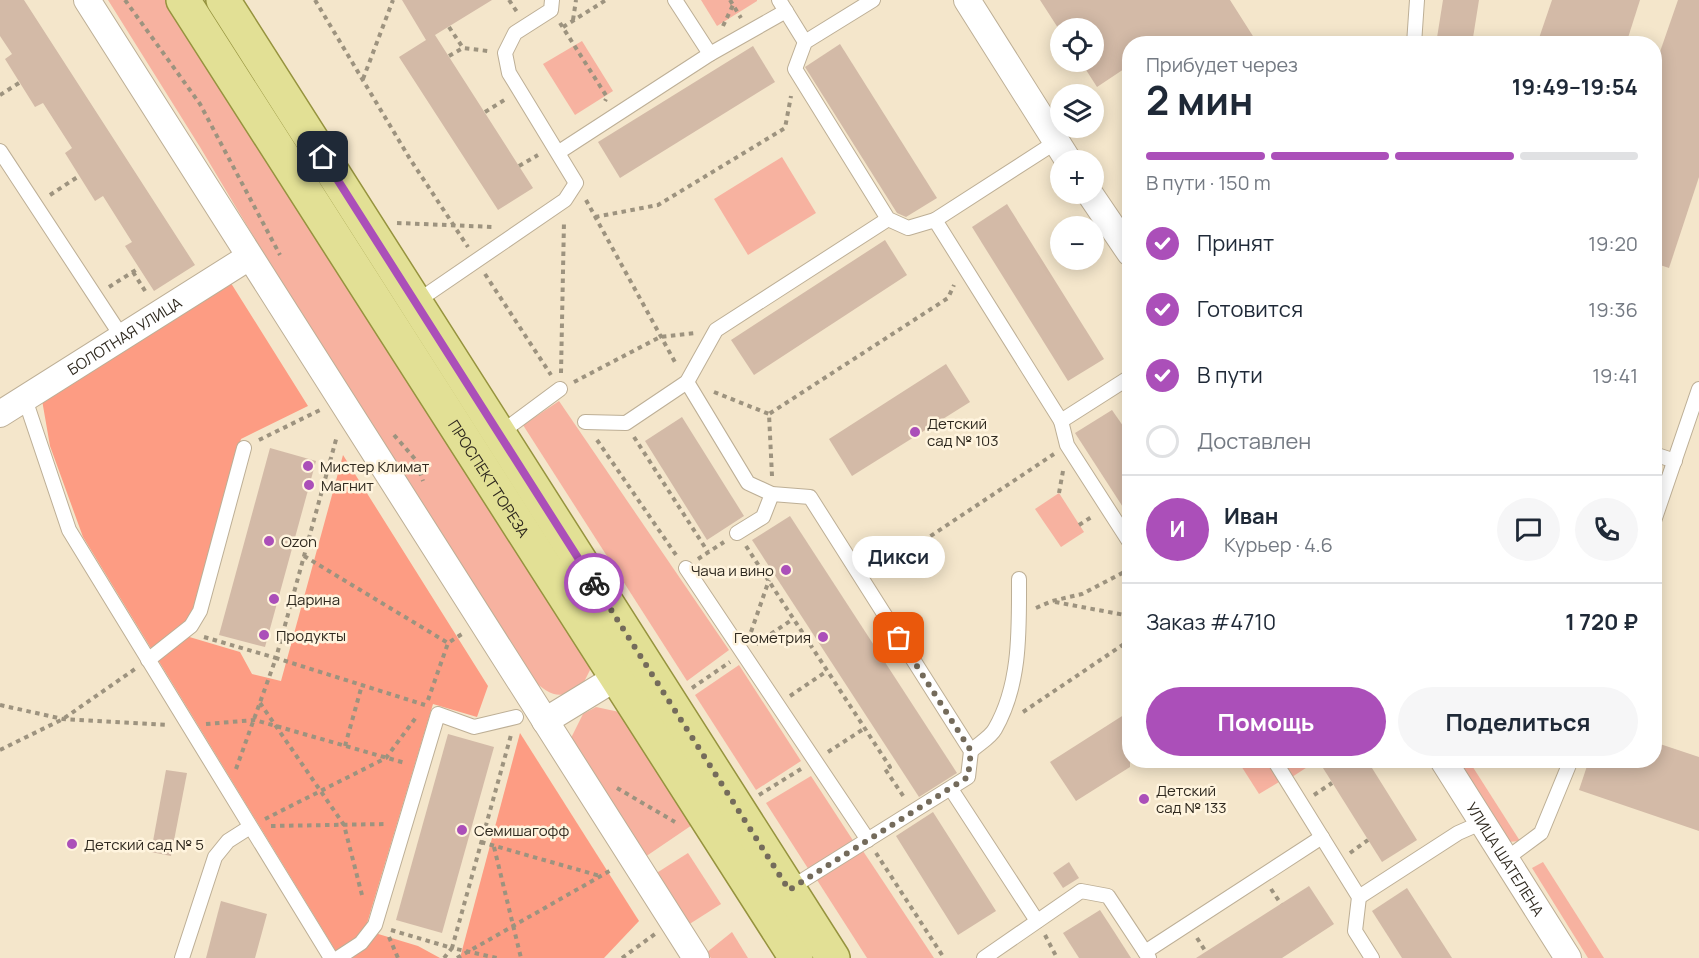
<!DOCTYPE html>
<html lang="ru">
<meta charset="utf-8">
<style>
body{margin:0;font-family:Manrope,sans-serif;background:#f6f6f7;color:#1f2937;height:100vh;display:flex;flex-direction:column;font-size:22px;white-space:nowrap}
*{box-sizing:border-box;margin:0}
p{font-size:20px;color:#747a83}
.icon{flex:none;width:33px;height:33px;fill:none;stroke:currentColor;stroke-width:2;stroke-linecap:round;stroke-linejoin:round}
.map{position:relative;flex:1;overflow:hidden}
.sheet{position:absolute;left:1122px;top:36px;width:540px;height:732px;display:flex;flex-direction:column;background:#fff;border-radius:24px;box-shadow:0 3px 15px #0003}
.sheet>*{flex:none}
.controls{position:absolute;left:1050px;top:18px;display:grid;gap:12px}
.controls a{display:grid;place-items:center;width:54px;height:54px;border-radius:50%;background:#fff;box-shadow:0 3px 15px #0003;font-size:30px}
.pin{position:absolute;display:grid;place-items:center;width:51px;height:51px;color:#fff;margin:-26px;border-radius:12px;box-shadow:0 3px 9px #0006}
.courier{position:absolute;display:grid;place-items:center;width:60px;height:60px;margin:-30px;border:4px solid #ab4fb9;border-radius:50%;background:#fff;color:#222;box-shadow:0 2px 8px #0007}
.bubble{position:absolute;height:42px;border-radius:21px;background:#fff;box-shadow:0 3px 15px #0003;font-size:20px;font-weight:700;line-height:42px;text-align:center}
.headline em{font-style:normal;font-weight:700}
.headline div{display:flex;flex-direction:column-reverse}
.headline{display:flex;align-items:center;justify-content:space-between;height:102px;padding:0 24px}
h1{font-size:39px;font-weight:700;line-height:45px}
.bar{display:grid;grid-template-columns:repeat(4,1fr);gap:9px 6px;align-content:center;height:72px;padding:0 24px}
.bar i{height:8px;border-radius:4px;background:#e0e1e3}
.bar .on{background:#ab4fb9}
.bar p{grid-column:span 4}
.line{display:flex;align-items:center;gap:15px;padding:0 24px;border-top:2px solid #e0e1e3}
.line div{flex:1}
.round{display:grid;place-items:center;flex:none;width:63px;height:63px;border-radius:32px;background:#f6f6f7}
ol{padding:0 24px;list-style:none}
li{display:flex;align-items:center;gap:18px;height:66px}
li p{margin-inline-start:auto}
li .icon{padding:6px;border-radius:50%;background:#ab4fb9;color:#fff;stroke-width:4}
li:last-child{color:#747a83}
li i{width:33px;height:33px;border:3px solid #e0e1e3;border-radius:50%}
.primary-button{display:flex;gap:12px;margin-top:auto;padding:12px 24px}
.primary-button a{flex:1;height:69px;border-radius:36px;background:#ab4fb9;color:#fff;font-size:24px;font-weight:700;line-height:69px;text-align:center}
.primary-button a+a{background:#f6f6f7;color:#1f2937}
.map>svg:first-child{display:block}
.green{fill:#f7b2a0}
.forest{fill:#fd9c83}
.building{fill:#d3baa7}
.lines{fill:none;stroke-linecap:round;stroke-linejoin:round}
.lane-casing{stroke:#bdaf96;stroke-width:16}
.street-casing{stroke:#bdaf96;stroke-width:28}
.primary-casing{stroke:#96933e;stroke-width:36}
.path{stroke:#9d937f;stroke-width:4;stroke-dasharray:4.5 4.5;stroke-linecap:butt}
.lane{stroke:#fff;stroke-width:14}
.street{stroke:#fff;stroke-width:26}
.primary{stroke:#e2e095;stroke-width:33}
.done{stroke:#746b5b;stroke-width:6;stroke-dasharray:0 10.8}
.route{stroke:#ab4fb9;stroke-width:8}
.poi-dot{fill:#ab4fb9;stroke:#fff4de;stroke-width:2}
.labels{text-anchor:middle;dominant-baseline:central;stroke-width:5;stroke-linejoin:round;paint-order:stroke}
.street-label{font-size:15px;fill:#2f291f;stroke:#fff4de}
.poi-label{font-size:15px;fill:#2f291f;stroke:#fff4de;text-anchor:start}
</style>
<div class="map">
<svg width="1699" height="958" viewBox="0 0 1699 958">
<rect width="100%" height="100%" fill="#f4e6cb"/>
<g class="green">
<path d="M108,0h60l425,664 -13,26c-25,9 -29,5 -49,-11l-140,-212 -191,-320z"/>
<polygon points="701,0 757,0 757,1 717,26"/>
<polygon points="582,41 613,91 575,115 543,64"/>
<polygon points="782,157 816,213 748,255 714,199"/>
<polygon points="559,401 729,650 687,681 523,425"/>
<polygon points="1059,493 1084,532 1061,547 1035,509"/>
<polygon points="739,665 801,761 756,790 695,695"/>
<polygon points="596,707 624,713 695,823 645,857 570,740 583,714"/>
<polygon points="1238,761 1266,761 1279,782 1259,794"/>
<polygon points="1282,761 1313,761 1315,762 1292,777"/>
<polygon points="1452,761 1469,761 1520,841 1507,842"/>
<polygon points="811,776 854,842 809,870 766,803"/>
<polygon points="863,851 934,958 867,958 817,880"/>
<polygon points="688,853 721,904 688,925 655,874"/>
<polygon points="1543,862 1604,958 1588,958 1532,868"/>
<polygon points="732,932 748,958 711,958 706,953"/>
</g>
<g class="forest">
<polygon points="229,280 308,406 241,439 186,636 240,652 252,674 281,681 343,455 488,686 477,717 433,704 365,930 418,946 440,958 340,958 83,537 50,446 42,400"/>
<polygon points="520,733 639,921 604,958 460,958"/>
</g>
<g class="building">
<polygon points="0,0 24,0 195,265 154,291 125,246 132,242 103,196 95,201 65,153 72,148 43,103 35,107 5,59 12,54 0,36"/>
<polygon points="402,0 492,0 435,35 533,188 498,210 399,57 426,40"/>
<polygon points="1040,0 1230,0 1258,44 1130,44 1130,65 1097,87 1081,62 1094,62 1094,28 1060,28 1060,31"/>
<polygon points="1443,0 1479,0 1472,44 1436,44"/>
<polygon points="1552,0 1640,0 1626,44 1537,44"/>
<polygon points="1678,0 1699,0 1699,177 1669,268 1654,263 1654,69"/>
<polygon points="840,44 937,198 906,217 897,213 805,67"/>
<polygon points="753,46 775,82 620,178 598,142"/>
<polygon points="1007,204 1104,359 1068,381 972,227"/>
<polygon points="885,240 907,275 754,375 731,340"/>
<polygon points="946,364 970,402 852,476 829,439"/>
<polygon points="1112,410 1130,436 1130,518 1075,433"/>
<polygon points="682,417 744,516 707,540 645,441"/>
<polygon points="270,448 316,461 265,647 219,635"/>
<polygon points="790,516 957,773 919,797 752,540"/>
<polygon points="1130,711 1130,767 1076,801 1050,762"/>
<polygon points="448,734 494,747 442,933 396,920"/>
<polygon points="1654,742 1699,757 1699,831 1579,790 1589,760 1654,760"/>
<polygon points="1318,760 1367,760 1417,840 1382,862"/>
<polygon points="166,770 187,773 171,856 151,852"/>
<polygon points="933,812 996,911 958,935 896,836"/>
<polygon points="1069,862 1079,878 1063,888 1053,873"/>
<polygon points="1309,886 1334,924 1282,958 1196,958"/>
<polygon points="1407,888 1452,958 1402,958 1372,911"/>
<polygon points="221,901 267,914 255,958 206,958"/>
<polygon points="1100,910 1115,933 1131,958 1079,958 1063,933"/>
</g>
<g class="lines">
<g class="lane-casing">
<g id="lane">
<polyline points="675,0 710,54"/>
<polyline points="779,0 805,42"/>
<polyline points="873,0 805,42 795,69 888,219 908,228 935,220 1061,421 1130,377"/>
<polyline points="1414,44 1417,0"/>
<polyline points="0,151 122,337"/>
<polyline points="559,152 710,54 786,11"/>
<polyline points="935,220 1056,142"/>
<polyline points="416,302 565,200 576,183 509,73 505,53 515,33 551,10 552,0"/>
<polyline points="687,382 748,483 772,494 810,497 971,751 968,777 789,889"/>
<polyline points="25,399 69,530 331,958"/>
<polyline points="1061,421 1067,445 1130,543"/>
<polyline points="585,422 626,423 687,382 716,330 888,219"/>
<polyline points="499,434 560,389"/>
<polyline points="1654,454 1675,461"/>
<polyline points="1654,521 1699,389"/>
<polyline points="737,533 763,517 772,494"/>
<polyline points="686,568 868,840"/>
<polyline points="148,660 191,626 200,611 244,448"/>
<path d="M971,751c7,-7 19,-13 24,-22 26,-45 24,-100 24,-150"/>
<polyline points="1274,760 1359,897 1355,931 1372,958"/>
<polyline points="951,789 1037,921"/>
<polyline points="1506,859 1541,833 1571,760"/>
<polyline points="1359,897 1458,833 1483,822"/>
<polyline points="1145,952 1322,837"/>
<polyline points="182,958 215,857 228,841 250,827"/>
<polyline points="338,958 361,943 375,925 438,714 474,727 516,717"/>
<polyline points="984,958 1081,891 1108,896 1149,958"/>
</g>
</g>
<g class="street-casing">
<g id="street">
<polyline points="87,0 696,958"/>
<polyline points="967,0 1068,160"/>
<polyline points="1090,194 1130,253"/>
<path id="s1" d="M0,414l249,-157"/>
<polyline points="545,721 617,677"/>
<path id="s2" d="M1443,760l125,198"/>
</g>
</g>
<g class="primary-casing">
<g id="primary">
<path id="s3" d="M183,0l613,958"/>
<polyline points="223,0 833,958"/>
</g>
</g>
<g class="path">
<polyline points="125,0 200,104 280,255"/>
<polyline points="315,0 410,159 468,247"/>
<polyline points="509,0 517,12"/>
<polyline points="730,0 741,18"/>
<polyline points="573,20 576,0"/>
<polyline points="560,23 607,97 605,101"/>
<polyline points="723,26 733,5"/>
<polyline points="449,27 463,48"/>
<polyline points="563,27 606,0"/>
<polyline points="449,56 463,48 488,51"/>
<polyline points="363,79 393,0"/>
<polyline points="0,95 19,83"/>
<polyline points="485,112 506,99"/>
<polyline points="519,166 538,155"/>
<polyline points="50,195 79,176"/>
<polyline points="586,200 676,364"/>
<polyline points="595,217 658,205 785,128 791,96"/>
<polyline points="397,223 494,227"/>
<polyline points="133,272 147,294"/>
<polyline points="485,274 551,375"/>
<polyline points="109,287 139,268"/>
<polyline points="561,373 564,221"/>
<polyline points="574,382 660,337 696,333"/>
<polyline points="714,392 769,414"/>
<polyline points="394,435 415,459 423,481"/>
<polyline points="634,437 708,552"/>
<polyline points="259,440 320,410"/>
<polyline points="597,440 676,555"/>
<polyline points="772,476 769,414 948,298 954,285"/>
<polyline points="1059,493 1063,471"/>
<polyline points="1079,525 1093,516"/>
<polyline points="746,546 890,767 885,769 904,797"/>
<polyline points="304,556 448,643"/>
<polyline points="698,559 724,542"/>
<polyline points="878,571 1054,454"/>
<polyline points="1055,602 1130,616"/>
<polyline points="1036,608 1052,601 1082,594 1130,569"/>
<polyline points="751,632 769,580"/>
<polyline points="204,637 276,658 337,436"/>
<polyline points="756,644 793,619"/>
<polyline points="692,688 730,662"/>
<polyline points="790,696 827,671"/>
<polyline points="428,700 448,643 462,634"/>
<polyline points="260,703 344,825 363,899"/>
<polyline points="0,705 63,719 169,725"/>
<polyline points="1023,712 1130,640"/>
<polyline points="206,724 255,720 405,763"/>
<polyline points="345,746 362,685"/>
<polyline points="0,750 63,719 135,669"/>
<polyline points="828,752 865,728"/>
<polyline points="236,769 276,658 425,705"/>
<polyline points="617,788 675,822"/>
<polyline points="759,795 801,769"/>
<polyline points="1314,795 1332,783"/>
<polyline points="265,819 386,758 417,716"/>
<polyline points="271,826 387,824"/>
<polyline points="481,842 600,876"/>
<polyline points="494,847 521,958"/>
<polyline points="876,853 944,958"/>
<polyline points="1350,853 1368,840"/>
<polyline points="1271,889 1281,904"/>
<polyline points="391,930 452,948 511,735"/>
<polyline points="1045,935 1057,958"/>
<polyline points="389,937 398,958"/>
<polyline points="1197,938 1206,952"/>
<polyline points="444,958 452,948 497,958"/>
<polyline points="457,958 613,869"/>
<polyline points="622,958 655,934"/>
</g>
<use href="#lane" class="lane"/>
<use href="#street" class="street"/>
<use href="#primary" class="primary"/>
</g>
<g class="lines">
<polyline class="done" points="594,583 789,890 968,777 971,751 899,638"/>
<polyline class="route" points="323,157 594,583"/>
</g>
<g class="poi-dot">
<circle cx="915" cy="432" r="6"/>
<circle cx="308" cy="466" r="6"/>
<circle cx="309" cy="485" r="6"/>
<circle cx="269" cy="541" r="6"/>
<circle cx="786" cy="570" r="6"/>
<circle cx="274" cy="599" r="6"/>
<circle cx="264" cy="635" r="6"/>
<circle cx="823" cy="637" r="6"/>
<circle cx="1144" cy="799" r="6"/>
<circle cx="462" cy="830" r="6"/>
<circle cx="72" cy="844" r="6"/>
</g>
<g class="labels">
<g class="street-label">
<text stroke="none"><textPath href="#s1" startOffset="147">БОЛОТНАЯ УЛИЦА</textPath></text>
<text stroke="none"><textPath href="#s3" startOffset="568">ПРОСПЕКТ ТОРЕЗА</textPath></text>
<text stroke="none"><textPath href="#s2" startOffset="117">УЛИЦА ШАТЕЛЕНА</textPath></text>
</g>
<g class="poi-label">
<text x="927" y="423">Детский<tspan x="927" dy="17">сад № 103</tspan></text>
<text x="320" y="466">Мистер Климат</text>
<text x="321" y="485">Магнит</text>
<text x="281" y="541">Ozon</text>
<text x="774" y="570" text-anchor="end">Чача и вино</text>
<text x="286" y="599">Дарина</text>
<text x="276" y="635">Продукты</text>
<text x="811" y="637" text-anchor="end">Геометрия</text>
<text x="1156" y="790">Детский<tspan x="1156" dy="17">сад № 133</tspan></text>
<text x="474" y="830">Семишагофф</text>
<text x="84" y="844">Детский сад № 5</text>
</g>
</g>
</svg>
<div class="controls">
<a><svg class="icon" aria-label="locate" viewBox="0 0 24 24"><circle cx="12" cy="12" r="6"/><path d="M12 2v4M12 18v4M2 12h4M18 12h4"/></svg></a>
<a><svg class="icon" aria-label="layers" viewBox="0 0 24 24"><path d="M12 4l9 5-9 5-9-5zM3 14l9 5 9-5"/></svg></a>
<a>+</a>
<a>−</a>
</div>
<div class="pin" style="left:899px;top:638px;background:#ea580c"><svg class="icon" aria-label="bag" viewBox="0 0 24 24"><path d="M5 8h14l-1 12H6zM9 8a3 3 0 0 1 6 0"/></svg></div>
<div class="pin" style="left:323px;top:157px;background:#1f2937"><svg class="icon" aria-label="home" viewBox="0 0 24 24"><path d="M3 11l9-7 9 7M6 9v11h12V9"/></svg></div>
<div class="courier" style="left:594px;top:583px"><svg class="icon" aria-label="bike" viewBox="0 0 24 24"><circle cx="6" cy="16" r="4"/><circle cx="18" cy="16" r="4"/><path d="M6 16l4-8h5l3 8M10 8l3 8H6M13 5h3"/></svg></div>
<div class="bubble" style="left:852px;top:536px;width:93px">Дикси</div>
<section class="sheet">
<div class="headline"><div><h1>2 мин</h1><p>Прибудет через</p></div><em>19:49–19:54</em></div>
<div class="bar"><i class="on"></i><i class="on"></i><i class="on"></i><i></i><p>В пути · 150 m</p></div>
<ol>
<li><svg class="icon" aria-label="check" viewBox="0 0 24 24"><path d="M5 12l5 5 9-10"/></svg>Принят<p>19:20</p></li>
<li><svg class="icon" aria-label="check" viewBox="0 0 24 24"><path d="M5 12l5 5 9-10"/></svg>Готовится<p>19:36</p></li>
<li><svg class="icon" aria-label="check" viewBox="0 0 24 24"><path d="M5 12l5 5 9-10"/></svg>В пути<p>19:41</p></li>
<li><i></i>Доставлен</li>
</ol>
<div class="line" style="height:108px"><b class="round" style="background:#ab4fb9;color:#fff">И</b><div><b>Иван</b><p>Курьер · 4.6</p></div><a class="round"><svg class="icon" aria-label="chat" viewBox="0 0 24 24"><path d="M4 5h16v11H9l-5 4z"/></svg></a><a class="round"><svg class="icon" aria-label="phone" viewBox="0 0 24 24"><path d="M5 4h4l2 5-3 2q2 4 5 5l2-3 5 2v4C11 20 4 13 5 4z"/></svg></a></div>
<div class="line" style="height:78px"><div>Заказ #4710</div><b>1 720 ₽</b></div>
<div class="primary-button"><a>Помощь</a><a>Поделиться</a></div>
</section>
</div>
